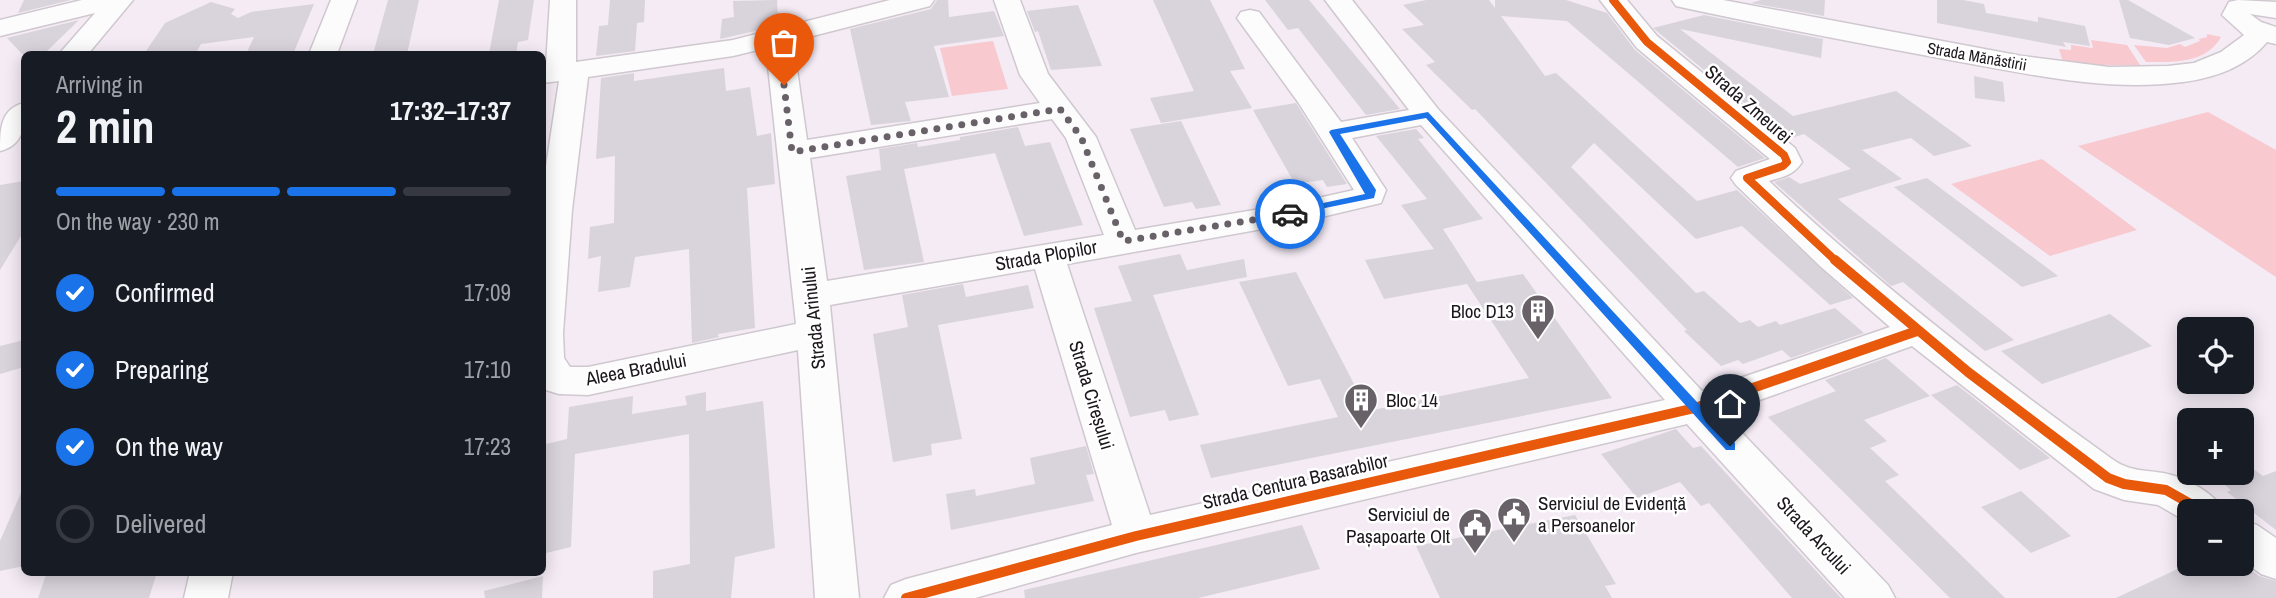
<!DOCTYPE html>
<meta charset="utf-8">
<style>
body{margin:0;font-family:"Archivo Narrow",sans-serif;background:#20242c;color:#f1f3f6;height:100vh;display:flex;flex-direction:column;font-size:26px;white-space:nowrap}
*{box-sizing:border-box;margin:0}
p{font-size:23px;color:#9ea1a6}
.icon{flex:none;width:38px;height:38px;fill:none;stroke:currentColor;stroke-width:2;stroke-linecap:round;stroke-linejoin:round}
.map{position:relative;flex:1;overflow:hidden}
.panel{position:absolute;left:21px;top:51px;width:525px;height:525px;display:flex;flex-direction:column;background:#171b24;border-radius:10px;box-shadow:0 4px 18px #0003}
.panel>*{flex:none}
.fabs{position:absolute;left:2177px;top:317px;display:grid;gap:14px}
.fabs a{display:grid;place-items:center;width:77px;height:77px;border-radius:10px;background:#171b24;box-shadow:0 4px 18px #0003;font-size:35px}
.pin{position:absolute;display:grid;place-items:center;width:60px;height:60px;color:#fff;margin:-72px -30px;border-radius:50% 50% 50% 0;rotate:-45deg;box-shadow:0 0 7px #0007}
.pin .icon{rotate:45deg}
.courier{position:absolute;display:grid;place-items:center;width:70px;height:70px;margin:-35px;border:5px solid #1a73e8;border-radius:50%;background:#fff;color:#222;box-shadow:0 2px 9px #0007}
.overview em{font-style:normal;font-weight:700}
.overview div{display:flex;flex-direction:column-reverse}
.overview{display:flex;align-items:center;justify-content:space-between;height:119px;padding:0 35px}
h1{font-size:46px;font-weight:700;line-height:52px}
.bar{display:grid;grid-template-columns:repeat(4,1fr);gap:10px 7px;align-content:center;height:84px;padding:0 35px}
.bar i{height:9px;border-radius:5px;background:#363941}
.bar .on{background:#1a73e8}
.bar p{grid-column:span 4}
ol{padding:0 35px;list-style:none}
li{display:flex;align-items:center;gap:21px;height:77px}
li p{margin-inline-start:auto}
li .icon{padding:7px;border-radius:50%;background:#1a73e8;color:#fff;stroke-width:4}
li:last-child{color:#9ea1a6}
li i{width:38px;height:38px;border:4px solid #363941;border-radius:50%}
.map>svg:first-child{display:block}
.green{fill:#f8c9cf}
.building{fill:#d9d4dc}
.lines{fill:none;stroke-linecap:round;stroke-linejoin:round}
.minor-casing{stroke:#cfc8cf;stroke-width:3}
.minor{fill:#fdfcfd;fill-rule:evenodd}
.cycleway-far1-casing{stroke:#fff;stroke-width:11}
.cycleway-casing{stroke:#fff;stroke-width:14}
.cycleway-far1{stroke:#e8590c;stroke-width:8}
.cycleway{stroke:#e8590c;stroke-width:10}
.route{fill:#1a73e8}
.done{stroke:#686168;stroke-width:7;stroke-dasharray:0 12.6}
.labels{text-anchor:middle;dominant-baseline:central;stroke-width:5;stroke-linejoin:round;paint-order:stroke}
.far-street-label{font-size:16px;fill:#1c171c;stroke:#fff}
.street-label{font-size:19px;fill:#1c171c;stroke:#fff}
.poi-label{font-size:19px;fill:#1c171c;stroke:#fff;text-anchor:end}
</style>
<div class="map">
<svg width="2276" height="598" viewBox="0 0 2276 598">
<rect width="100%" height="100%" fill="#f4ebf4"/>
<g class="green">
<path d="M2207,34l14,3c-15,27 -48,25 -75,25l-12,-17 33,3 13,-4 5,3 15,-6 -1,-2 8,-2z"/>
<polygon points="2091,40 2127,45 2140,65 2064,65 2059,49 2071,50 2071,45 2093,48"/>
<polygon points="993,41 1008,89 952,96 940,48"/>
<polygon points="2208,112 2276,150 2276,277 2078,146"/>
<polygon points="2042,159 2137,230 2050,256 1951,184"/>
</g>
<g class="building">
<polygon points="24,0 71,0 18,13"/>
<polygon points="388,0 419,0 407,54 373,54"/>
<polygon points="499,0 534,0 528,40 518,42 516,54 489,54"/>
<polygon points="610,0 645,0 644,22 637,23 635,51 596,56 599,26 608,25"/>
<polygon points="777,0 778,19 769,20 769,28 720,39 722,19 734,17 733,1"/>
<polygon points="937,0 948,0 949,17 994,11 1004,36 934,46 949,97 905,102 911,121 871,125 850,29 931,9"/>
<polygon points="1153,0 1210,0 1245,69 1230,71 1252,108 1161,123 1150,98 1194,91"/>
<polygon points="1265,0 1309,0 1400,109 1366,115 1298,28 1288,30"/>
<polygon points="1426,0 1489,0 1495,8 1495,0 1566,0 1607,13 1635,50 1765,158 1738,167 1567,21 1501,16 1545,76 1556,73 1697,201 1737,190 1853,298 1830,305 1742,226 1696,239 1594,143 1571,167 1696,293 1704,291 1740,323 1750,320 1758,327 1776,321 1780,325 1835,308 1864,333 1791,358 1782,350 1743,364 1738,360 1721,366 1684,331 1687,330 1475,109 1472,110 1426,65 1435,62 1402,29 1424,25 1403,5"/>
<polygon points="1761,0 1825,0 1824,16 1751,3"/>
<polygon points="1937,0 1963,0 1984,4 1986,13 2038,22 2038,17 2085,26 2090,46 2063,42 2066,47 1937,23"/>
<polygon points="2119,0 2128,0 2195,38 2169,45 2130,38"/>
<polygon points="211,2 235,9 231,14 238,18 251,12 314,4 293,54 246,54 254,37 201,44 196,53 144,54 165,23"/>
<polygon points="1078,5 1102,66 1051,70 1038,31 1035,32 1027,11"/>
<polygon points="1704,15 1823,39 1821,58 1680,29 1793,116 1896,91 1972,146 1934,156 1911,138 1862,150 1902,179 1838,199 2014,340 1985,351 1903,282 1891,286 1774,182 1789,177 1800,184 1851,169 1804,134 1788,139 1653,28"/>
<polygon points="79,20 44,54 24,56 7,38"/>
<polygon points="724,68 726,91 750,87 757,136 771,133 775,184 747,188 755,328 718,334 719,337 692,343 689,249 635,257 630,287 598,292 601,256 588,259 590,227 614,223 615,156 596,159 601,78 634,73 634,81"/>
<polygon points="1974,76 2003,82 2005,102 1975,98"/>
<polygon points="1296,103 1347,184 1327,187 1323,180 1295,184 1253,110"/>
<polygon points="1181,121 1221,205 1196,209 1192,202 1164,207 1130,129"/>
<polygon points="1018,127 1025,146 1050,142 1083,225 1024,236 995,153 904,169 924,262 864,270 846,176 881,170 879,149 917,143 918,147 960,140 960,137"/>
<polygon points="1416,129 1424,138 1418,139 1483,219 1443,229 1477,282 1523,274 1612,398 1211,478 1200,445 1338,417 1320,379 1288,386 1239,282 1296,272 1368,411 1529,378 1467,284 1384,299 1365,260 1434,249 1401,205 1427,199 1376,136"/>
<polygon points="1927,178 2058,276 2022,287 1894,187"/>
<polygon points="24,181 24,231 0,270 0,185"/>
<polygon points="1180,254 1187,270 1244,259 1247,277 1153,295 1199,415 1169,421 1165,410 1130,417 1094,308 1132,301 1118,266"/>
<polygon points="963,284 966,297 1028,285 1034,308 938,325 962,439 931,444 932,455 893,462 873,334 908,327 902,295"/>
<polygon points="2110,314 2152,346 2042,384 2001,351"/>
<polygon points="24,340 24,367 0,374 0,346"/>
<polygon points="1886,358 1930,396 1864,420 1887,441 1870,448 1899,475 1885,481 2005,598 1950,598 1768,417 1836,391 1825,380"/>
<polygon points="1957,385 2050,458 2020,470 1931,395"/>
<polygon points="706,392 706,411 763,401 775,548 735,557 731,598 653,598 653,571 690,564 689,434 575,454 571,547 542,554 542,445 567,439 569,407 633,396 632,414 687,405 685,396"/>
<polygon points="1676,429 1693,448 1701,446 1841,598 1792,598 1709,503 1701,506 1680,482 1637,498 1601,454"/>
<polygon points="1086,446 1094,474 1086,475 1094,501 951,530 946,494 975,489 976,496 1035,484 1030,458"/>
<polygon points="2252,468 2263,476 2276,471 2276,530 2227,492 2231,490 2221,482"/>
<polygon points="24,486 24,566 0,571 0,541"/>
<polygon points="2021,491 2071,536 2031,553 1981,507"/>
<polygon points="1575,515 1616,584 1605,586 1612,598 1440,598 1416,546"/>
<polygon points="1302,525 1320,569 1198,598 1025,598 1024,590"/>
<polygon points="2242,563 2259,576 2276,581 2276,598 2116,598 2188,564"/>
<polygon points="47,572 157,572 149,598 38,598"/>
<polygon points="543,576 542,598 485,598 484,591"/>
</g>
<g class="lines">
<g class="minor-casing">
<g id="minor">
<polygon points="82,0 133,0 88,54 59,54 95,13 0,36 0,20"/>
<polygon points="331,0 357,0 337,54 309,54"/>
<path d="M550,0h26v62l157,-22 157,-40h44l-4,6 -137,35 14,99 233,-37 -20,-28 -26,-75h26l28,74 48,63 39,93 161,-27 58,-13 -56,-88 -61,-84 4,-6 9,-2 9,2 82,110 68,-12 -84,-110h27l86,109 264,282 188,-64 -70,-61 -84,-81 -5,-7 5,-7 34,-12 -133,-111 -37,-48h27l30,36 138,112 7,14c-8,13 -19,15 -33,19 107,101 223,192 343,278 16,12 32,11 51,14 21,4 51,19 61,38h-35v12l-31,-18 -34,-5 -30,-11 -182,-143 -189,67 165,172 7,13h-50l-158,-174 -551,129 -161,45h-91l7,-13 15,-6 206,-54 -77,-256 -205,36 29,293h-44l-17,-248 -210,45 -29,-1 -13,-4 -4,-5v-193l17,-111 -17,2v-17h4zM766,48l30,276 -208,43h-18l-6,-9 -1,-25 9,-123 16,-133 145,-21zM1052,119l14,19 38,97 -277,46 -17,-123zM1421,125l244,275 -515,115 -83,-251 229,-41 85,-20 5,-13 -34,-52z"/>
<path d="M1672,0h51l299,56 87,11 59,-1 26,-3 27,-11 23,-17 -22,-20 7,-13 9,-2 38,2v16l-26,-4 11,8 15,5v17l-9,-2c-21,25 -53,36 -84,40 -74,10 -150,-7 -222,-20 -92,-17 -184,-34 -276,-54l-9,-2z"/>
<path d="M24,103c2,21 0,42 -24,48 0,-21 0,-42 24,-48z"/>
<polygon points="2242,520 2257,525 2276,538 2276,579 2261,574 2242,560"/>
<polygon points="190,572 233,572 228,598 184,598"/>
</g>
</g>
<use href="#minor" class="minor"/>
<g class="cycleway-far1-casing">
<polyline id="cycleway-far1" points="1613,0 1647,42 1784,155 1787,162 1783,166 1747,178 1837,262"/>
</g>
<g class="cycleway-casing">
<g id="cycleway">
<polyline points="1835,260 1968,372 2108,478 2124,484 2166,490 2203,511"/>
<polyline points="906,598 1136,536 1695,408 1917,331"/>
</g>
</g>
<use href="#cycleway-far1" class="cycleway-far1"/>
<use href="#cycleway" class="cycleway"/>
</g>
<polygon class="route" points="1428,112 1735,443 1735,450 1726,450 1426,118 1340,134 1376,190 1374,198 1286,216 1286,211 1365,194 1329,132 1331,130"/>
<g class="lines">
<polyline class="done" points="784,85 792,152 1060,109 1081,137 1123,241 1290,214"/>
</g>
<defs>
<g id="building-pin" transform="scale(1.75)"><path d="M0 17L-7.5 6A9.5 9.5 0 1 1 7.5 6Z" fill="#686168" stroke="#fff"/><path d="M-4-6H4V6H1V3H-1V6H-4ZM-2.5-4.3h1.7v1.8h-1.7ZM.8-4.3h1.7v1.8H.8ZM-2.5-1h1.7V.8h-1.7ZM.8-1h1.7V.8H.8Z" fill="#fff"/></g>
<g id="civic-pin" transform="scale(1.75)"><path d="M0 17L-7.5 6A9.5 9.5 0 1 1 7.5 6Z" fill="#686168" stroke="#fff"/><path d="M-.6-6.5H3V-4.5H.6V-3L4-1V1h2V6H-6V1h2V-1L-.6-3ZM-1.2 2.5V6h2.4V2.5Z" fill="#fff"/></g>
</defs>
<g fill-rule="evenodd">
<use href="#building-pin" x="1538" y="311"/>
<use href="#building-pin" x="1361" y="400"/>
<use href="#civic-pin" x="1514" y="514"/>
<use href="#civic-pin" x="1475" y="525"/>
</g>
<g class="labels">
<g class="far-street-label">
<text transform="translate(1977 56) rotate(10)">Strada Mănăstirii</text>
</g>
<g class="street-label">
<text transform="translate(1749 104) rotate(41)">Strada Zmeurei</text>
<text transform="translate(1046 255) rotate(-10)">Strada Plopilor</text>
<text transform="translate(813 318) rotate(-96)">Strada Arinului</text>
<text transform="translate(636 369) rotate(-11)">Aleea Bradului</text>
<text transform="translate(1092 395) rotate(73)">Strada Cireșului</text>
<text transform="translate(1295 481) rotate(-13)">Strada Centura Basarabilor</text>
<text transform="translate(1814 535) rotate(47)">Strada Arcului</text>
</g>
<g class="poi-label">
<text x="1514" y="311">Bloc D13</text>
<text x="1386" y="400" text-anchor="start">Bloc 14</text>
<text x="1538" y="503" text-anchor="start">Serviciul de Evidență<tspan x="1538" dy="22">a Persoanelor</tspan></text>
<text x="1450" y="514">Serviciul de<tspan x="1450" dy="22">Pașapoarte Olt</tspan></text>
</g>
</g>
</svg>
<div class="fabs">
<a><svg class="icon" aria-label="locate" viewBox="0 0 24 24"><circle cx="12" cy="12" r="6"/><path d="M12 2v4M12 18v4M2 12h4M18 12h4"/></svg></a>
<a>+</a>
<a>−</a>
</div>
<div class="pin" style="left:784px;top:85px;background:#ea580c"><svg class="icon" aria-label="bag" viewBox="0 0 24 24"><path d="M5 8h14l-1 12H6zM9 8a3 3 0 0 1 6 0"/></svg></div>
<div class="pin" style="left:1730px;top:446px;background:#1f2937"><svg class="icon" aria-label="home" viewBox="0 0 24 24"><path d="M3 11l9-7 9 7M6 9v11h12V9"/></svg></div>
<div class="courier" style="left:1290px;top:214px"><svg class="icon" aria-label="car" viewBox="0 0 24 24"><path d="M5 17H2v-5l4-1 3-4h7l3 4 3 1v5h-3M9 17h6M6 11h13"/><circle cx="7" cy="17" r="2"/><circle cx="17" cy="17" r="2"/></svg></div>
<section class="panel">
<div class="overview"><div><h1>2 min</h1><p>Arriving in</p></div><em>17:32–17:37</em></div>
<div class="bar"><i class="on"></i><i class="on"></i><i class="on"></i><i></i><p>On the way · 230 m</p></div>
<ol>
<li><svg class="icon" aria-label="check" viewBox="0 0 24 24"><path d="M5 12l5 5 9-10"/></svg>Confirmed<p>17:09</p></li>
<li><svg class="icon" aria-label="check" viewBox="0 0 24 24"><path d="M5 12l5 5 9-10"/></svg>Preparing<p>17:10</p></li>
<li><svg class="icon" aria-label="check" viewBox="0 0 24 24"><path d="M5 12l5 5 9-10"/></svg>On the way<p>17:23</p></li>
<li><i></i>Delivered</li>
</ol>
</section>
</div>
